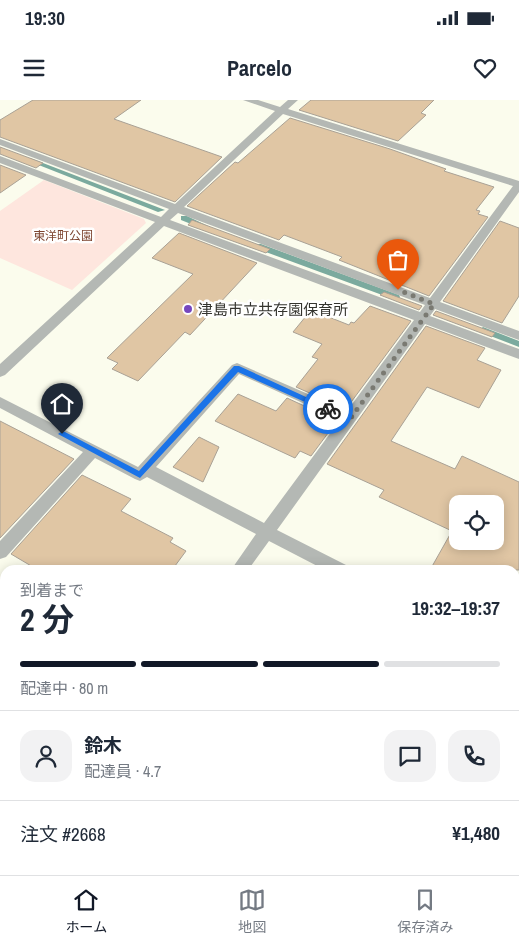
<!DOCTYPE html>
<html lang="ja">
<meta charset="utf-8">
<style>
body{margin:0;font-family:"Archivo Narrow","Noto Sans JP",sans-serif;background:#f2f2f3;color:#1f2937;height:100vh;display:flex;flex-direction:column;font-size:19px;white-space:nowrap}
*{box-sizing:border-box;margin:0}
p{font-size:16px;color:#747a83}
.icon{flex:none;width:28px;height:28px;fill:none;stroke:currentColor;stroke-width:2;stroke-linecap:round;stroke-linejoin:round}
.map{position:relative;flex:1;overflow:hidden}
.drawer{position:absolute;left:0px;top:465px;width:520px;height:310px;display:flex;flex-direction:column;background:#fff;border-radius:15px 15px 0 0;box-shadow:0 2px 12px #0003}
.drawer>*{flex:none}
.buttons{position:absolute;left:449px;top:395px;display:grid;gap:10px}
.buttons a{display:grid;place-items:center;width:55px;height:55px;border-radius:10px;background:#fff;box-shadow:0 2px 12px #0003;font-size:25px}
.pin{position:absolute;display:grid;place-items:center;width:42px;height:42px;color:#fff;margin:-51px -21px;border-radius:50% 50% 50% 0;rotate:-45deg;box-shadow:0 0 5px #0007}
.pin .icon{rotate:45deg}
.courier{position:absolute;display:grid;place-items:center;width:50px;height:50px;margin:-25px;border:4px solid #1a73e8;border-radius:50%;background:#fff;color:#222;box-shadow:0 1px 6px #0007}
.summary em{font-style:normal;font-weight:700}
.summary div{display:flex;flex-direction:column-reverse}
.summary{display:flex;align-items:center;justify-content:space-between;height:85px;padding:0 20px}
h1{font-size:32px;font-weight:700;line-height:38px}
.bar{display:grid;grid-template-columns:repeat(4,1fr);gap:8px 5px;align-content:center;height:60px;padding:0 20px}
.bar i{height:6px;border-radius:4px;background:#e0e1e3}
.bar .current{background:#111827}
.bar p{grid-column:span 4}
.line{display:flex;align-items:center;gap:12px;padding:0 20px;border-top:1px solid #e0e1e3}
.line div{flex:1}
.round{display:grid;place-items:center;flex:none;width:52px;height:52px;border-radius:15px;background:#f2f2f3}
.status{display:flex;justify-content:space-between;align-items:center;height:35px;padding:0 25px;background:#fff;direction:ltr}
.status svg{height:14px;fill:currentColor}
header{display:flex;justify-content:space-between;align-items:center;height:65px;padding:0 20px;background:#fff;font-size:22px;font-weight:700}
.dock{display:flex;justify-content:space-around;align-items:center;height:70px;border-top:1px solid #e0e1e3;background:#fff;font-size:14px;color:#747a83}
.dock a{display:grid;justify-items:center;gap:2px}
.dock .current{color:#111827}
.map>svg:first-child{display:block}
.green{fill:#fee6de}
.lines{fill:none;stroke-linecap:round;stroke-linejoin:round}
.stream{fill:#7baa9e;fill-rule:evenodd}
.building{fill:#e0c6a4;stroke:#a9a195;fill-rule:evenodd}
.minor{fill:#b4b8b4;fill-rule:evenodd}
.route{fill:#1a73e8}
.done{stroke:#7a7a72;stroke-width:5;stroke-dasharray:0 9}
.poi-dot{fill:#7647be;stroke:#fff;stroke-width:2}
.labels{text-anchor:middle;dominant-baseline:central;stroke-width:5;stroke-linejoin:round;paint-order:stroke}
.far-park-label{font-size:12px;fill:#7d4530;stroke:#fff}
.poi-label{font-size:15px;fill:#34342f;stroke:#fff;text-anchor:start}
</style>
<div class="status"><b>19:30</b><svg viewBox="0 0 49 12"><path d="M0 12V9h3v3zM5 12V6h3v6zM10 12V3h3v9zM15 12V0h3v12zM26 1h20v11H26zM47 4h2v5h-2z"/></svg></div>
<header><svg class="icon" aria-label="menu" viewBox="0 0 24 24"><path d="M4 6h16M4 12h16M4 18h16"/></svg>Parcelo<svg class="icon" aria-label="heart" viewBox="0 0 24 24"><path d="M12 20l-8-8c-3-5 5-10 8-4 3-6 11-1 8 4z"/></svg></header>
<div class="map">
<svg width="519" height="775" viewBox="0 0 519 775">
<rect width="100%" height="100%" fill="#fbfced"/>
<polygon class="green" points="44,80 144,119 146,123 72,190 0,158 0,111"/>
<g class="lines">
<g class="stream">
<polygon points="26,58 30,58 165,110 158,112 26,60"/>
<polygon points="181,116 187,116 208,126 207,128 201,128 181,120"/>
<polygon points="255,144 261,144 399,195 400,197 399,199 393,199 255,148"/>
<polygon points="483,227 519,241 519,247 480,232 479,230"/>
</g>
</g>
<g class="building">
<polygon points="33,0 141,0 114,19 222,57 175,102 0,37 0,20"/>
<polygon points="311,0 434,0 421,13 426,15 398,41 299,10"/>
<polygon points="290,18 390,49 446,69 444,71 494,87 476,110 480,111 478,114 488,117 429,196 339,160 342,157 284,135 279,140 187,106 235,62 238,63"/>
<polygon points="0,47 43,63 36,68 0,54"/>
<polygon points="0,65 26,75 0,93"/>
<polygon points="192,120 270,149 266,153 188,125"/>
<polygon points="500,121 519,128 519,196 502,223 443,201"/>
<polygon points="179,133 257,163 190,235 185,232 138,281 112,269 118,263 107,258 193,174 152,158"/>
<polygon points="384,192 422,206 419,210 380,195"/>
<polygon points="370,206 411,221 346,309 296,287 318,259 312,257 322,244 293,232 311,210 349,225 351,222 354,223"/>
<polygon points="436,211 495,233 492,237 433,215"/>
<path d="M426,226l59,22 -8,12 24,10 -22,38 -52,-21 -36,54 64,28 7,-13 57,26v88h-89l22,-39 -73,-34 5,-7 -57,-26zM458,404h37v37h-37z"/>
<polygon points="238,294 276,311 287,298 337,321 311,356 300,351 295,358 215,321"/>
<polygon points="0,321 74,359 0,438"/>
<polygon points="199,337 219,347 203,382 173,367"/>
<polygon points="82,375 131,399 121,411 173,438 170,442 186,451 172,470 38,470 11,454"/>
</g>
<g class="lines">
<g class="minor">
<path d="M243,0h15l22,7 8,-7h10l-10,9 231,72v11l-79,110 79,29v9l-84,-31 -5,7 89,33v10l-94,-35 -148,206 69,35 2,5h-23l-56,-29 -21,29h-17l25,-36 -109,-57 -7,4 -5,-2 -40,-21 -89,99 -6,2v-18l83,-89 -83,-44v-11l138,70 94,-102 5,-2 110,48 67,-91 -250,-94 -159,149 -5,2v-13l155,-142 -155,-59v-7l161,61 8,-8 -169,-64v-6l175,65 100,-93zM283,14l230,72 -83,112 -246,-91zM178,113l247,92 -5,7 -250,-92zM239,274l101,46 -76,103 -108,-56z"/>
<polygon points="515,554 519,555 519,572 515,571"/>
<polygon points="519,574 519,598 515,600 515,576"/>
<polygon points="0,742 5,744 5,767 0,765"/>
<polygon points="6,770 28,770 30,775 8,775"/>
<polygon points="425,770 445,770 443,775 423,775"/>
</g>
</g>
<polygon class="route" points="234,266 239,266 332,309 331,311 325,311 238,272 140,378 58,334 62,331 65,332 139,371"/>
<g class="lines">
<polyline class="done" points="328,309 350,319 434,204 398,190"/>
</g>
<circle class="poi-dot" cx="188" cy="209" r="5"/>
<g class="labels">
<g class="far-park-label">
<text x="63" y="136">東洋町公園</text>
</g>
<g class="poi-label">
<text x="198" y="209">津島市立共存園保育所</text>
</g>
</g>
</svg>
<div class="buttons">
<a><svg class="icon" aria-label="locate" viewBox="0 0 24 24"><circle cx="12" cy="12" r="6"/><path d="M12 2v4M12 18v4M2 12h4M18 12h4"/></svg></a>
</div>
<div class="pin" style="left:398px;top:190px;background:#ea580c"><svg class="icon" aria-label="bag" viewBox="0 0 24 24"><path d="M5 8h14l-1 12H6zM9 8a3 3 0 0 1 6 0"/></svg></div>
<div class="pin" style="left:62px;top:334px;background:#1f2937"><svg class="icon" aria-label="home" viewBox="0 0 24 24"><path d="M3 11l9-7 9 7M6 9v11h12V9"/></svg></div>
<div class="courier" style="left:328px;top:309px"><svg class="icon" aria-label="bike" viewBox="0 0 24 24"><circle cx="6" cy="16" r="4"/><circle cx="18" cy="16" r="4"/><path d="M6 16l4-8h5l3 8M10 8l3 8H6M13 5h3"/></svg></div>
<section class="drawer">
<div class="summary"><div><h1>2 分</h1><p>到着まで</p></div><em>19:32–19:37</em></div>
<div class="bar"><i class="current"></i><i class="current"></i><i class="current"></i><i></i><p>配達中 · 80 m</p></div>
<div class="line" style="height:90px"><a class="round"><svg class="icon" aria-label="person" viewBox="0 0 24 24"><circle cx="12" cy="8" r="4"/><path d="M4 21q1-7 8-7t8 7"/></svg></a><div><b>鈴木</b><p>配達員 · 4.7</p></div><a class="round"><svg class="icon" aria-label="chat" viewBox="0 0 24 24"><path d="M4 5h16v11H9l-5 4z"/></svg></a><a class="round"><svg class="icon" aria-label="phone" viewBox="0 0 24 24"><path d="M5 4h4l2 5-3 2q2 4 5 5l2-3 5 2v4C11 20 4 13 5 4z"/></svg></a></div>
<div class="line" style="height:65px"><div>注文 #2668</div><b>¥1,480</b></div>
</section>
</div>
<nav class="dock">
<a class="current"><svg class="icon" aria-label="home" viewBox="0 0 24 24"><path d="M3 11l9-7 9 7M6 9v11h12V9"/></svg>ホーム</a>
<a><svg class="icon" aria-label="map" viewBox="0 0 24 24"><path d="M3 6l6-2 6 2 6-2v14l-6 2-6-2-6 2zM9 4v14M15 6v14"/></svg>地図</a>
<a><svg class="icon" aria-label="saved" viewBox="0 0 24 24"><path d="M7 4h10v16l-5-4-5 4z"/></svg>保存済み</a>
</nav>
